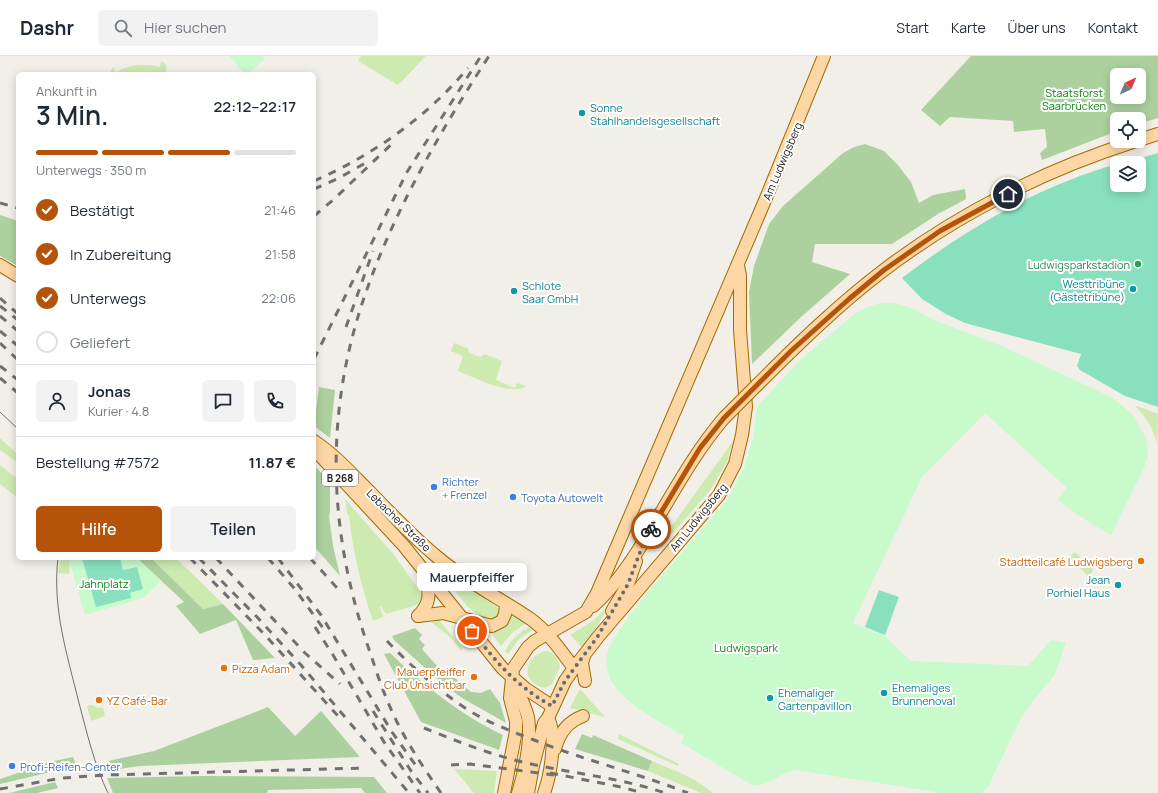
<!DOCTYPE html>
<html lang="de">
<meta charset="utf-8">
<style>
body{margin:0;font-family:Manrope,sans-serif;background:#f2f2f3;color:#1f2937;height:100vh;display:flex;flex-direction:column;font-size:15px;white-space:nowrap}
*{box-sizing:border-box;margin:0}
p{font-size:13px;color:#747a83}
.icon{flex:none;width:22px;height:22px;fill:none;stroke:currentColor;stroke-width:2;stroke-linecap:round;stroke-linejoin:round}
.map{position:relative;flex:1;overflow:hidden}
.details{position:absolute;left:16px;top:16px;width:300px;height:488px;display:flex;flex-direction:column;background:#fff;border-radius:6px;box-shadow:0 2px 10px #0003}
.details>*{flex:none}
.needle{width:26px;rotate:44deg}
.tools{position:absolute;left:1110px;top:12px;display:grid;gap:8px}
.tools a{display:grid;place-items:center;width:36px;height:36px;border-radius:6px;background:#fff;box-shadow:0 2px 10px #0003;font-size:20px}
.pin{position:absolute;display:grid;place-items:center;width:34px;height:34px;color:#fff;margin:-17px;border:2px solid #fff;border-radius:50%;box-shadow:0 1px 4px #0007}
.courier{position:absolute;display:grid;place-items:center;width:40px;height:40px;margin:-20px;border:3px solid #b45309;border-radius:50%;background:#fff;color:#222;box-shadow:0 1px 5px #0007}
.bubble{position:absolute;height:28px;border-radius:6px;background:#fff;box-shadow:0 2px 10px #0003;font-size:13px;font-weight:600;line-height:28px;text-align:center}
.head em{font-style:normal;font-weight:600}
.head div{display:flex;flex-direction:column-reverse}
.head{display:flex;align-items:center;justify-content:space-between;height:68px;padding:0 20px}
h1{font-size:26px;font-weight:600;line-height:30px}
.bar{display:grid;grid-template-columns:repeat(4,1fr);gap:6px 4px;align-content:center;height:48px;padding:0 20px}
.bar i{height:5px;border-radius:3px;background:#e0e1e3}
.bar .on{background:#b45309}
.bar p{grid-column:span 4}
.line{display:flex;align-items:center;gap:10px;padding:0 20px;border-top:1px solid #e0e1e3}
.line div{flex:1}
.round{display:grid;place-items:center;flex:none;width:42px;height:42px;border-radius:6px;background:#f2f2f3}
ol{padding:0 20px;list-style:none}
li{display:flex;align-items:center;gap:12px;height:44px}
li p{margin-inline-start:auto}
li .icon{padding:4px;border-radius:50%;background:#b45309;color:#fff;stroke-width:4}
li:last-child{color:#747a83}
li i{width:22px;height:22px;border:2px solid #e0e1e3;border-radius:50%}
.primary-button{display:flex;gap:8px;margin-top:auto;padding:8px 20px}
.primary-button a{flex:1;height:46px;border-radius:6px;background:#b45309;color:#fff;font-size:16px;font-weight:600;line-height:46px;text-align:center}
.primary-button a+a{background:#f2f2f3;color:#1f2937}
header{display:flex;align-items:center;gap:24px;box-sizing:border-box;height:56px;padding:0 20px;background:#fff;border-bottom:1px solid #e0e1e3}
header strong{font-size:19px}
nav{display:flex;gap:22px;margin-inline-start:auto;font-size:14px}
.search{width:280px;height:36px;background:#f2f2f3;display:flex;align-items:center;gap:10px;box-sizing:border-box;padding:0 14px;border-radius:6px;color:#747a83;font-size:15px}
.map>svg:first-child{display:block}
.grass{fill:#cdebb0}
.forest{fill:#add19e;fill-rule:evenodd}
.park{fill:#c8facc}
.pitch{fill:#88e0be}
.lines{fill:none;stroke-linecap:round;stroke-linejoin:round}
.major-casing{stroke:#a06b00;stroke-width:14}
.major{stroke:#fcd6a4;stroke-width:12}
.tram{stroke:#707070;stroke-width:1}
.rail{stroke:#707070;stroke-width:3;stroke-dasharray:8 8;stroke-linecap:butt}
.major-bridge-casing{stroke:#a06b00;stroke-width:14;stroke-linecap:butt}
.major-bridge{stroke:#fcd6a4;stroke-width:12}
.done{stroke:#6b6a68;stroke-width:4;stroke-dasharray:0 7.2}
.route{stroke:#b45309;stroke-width:5}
.culture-dot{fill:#0f9aa8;stroke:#fff;stroke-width:1.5}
.leisure-dot{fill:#2e9e5b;stroke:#fff;stroke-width:1.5}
.shop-dot{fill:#3f7fe0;stroke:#fff;stroke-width:1.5}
.food-dot{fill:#e8710a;stroke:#fff;stroke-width:1.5}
.labels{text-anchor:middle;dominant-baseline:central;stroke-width:4;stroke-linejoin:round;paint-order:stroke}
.shield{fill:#fff;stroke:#646464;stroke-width:1}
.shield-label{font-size:10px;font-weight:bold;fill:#222}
.park-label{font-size:11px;fill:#0c8416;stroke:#fff}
.culture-label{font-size:11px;fill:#0d838f;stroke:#fff;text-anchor:start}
.street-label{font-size:11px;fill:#222;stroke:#fff}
.leisure-label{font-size:11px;fill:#27864d;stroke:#fff;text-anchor:end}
.shop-label{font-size:11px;fill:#366cbe;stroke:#fff;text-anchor:start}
.food-label{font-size:11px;fill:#c56008;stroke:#fff;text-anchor:end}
</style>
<header>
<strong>Dashr</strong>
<div class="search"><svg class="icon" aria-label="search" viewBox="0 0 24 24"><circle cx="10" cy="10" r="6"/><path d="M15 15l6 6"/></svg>Hier suchen</div>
<nav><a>Start</a><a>Karte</a><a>Über uns</a><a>Kontakt</a></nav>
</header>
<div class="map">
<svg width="1158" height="737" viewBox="0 0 1158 737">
<rect width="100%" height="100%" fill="#f2efe9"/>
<g class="grass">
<polygon points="361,0 426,0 398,29 358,5"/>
<path d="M161,5c6,3 7,7 4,13h-56l4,-7 3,5c15,-8 28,-9 44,-5z"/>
<path d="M454,287l15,6 -1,3 12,5 5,-3 17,7 -6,19 19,8 2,-5 9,3c-15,11 -52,-9 -68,-15l5,-15 -12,-5z"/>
<path d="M1137,350l21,8 -1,31c-3,-15 -10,-27 -21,-38z"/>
<polygon points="0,382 18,399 18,407 0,394"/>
<polygon points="733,385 727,406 711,433 675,475 668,480 666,478"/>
<polygon points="0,409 15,421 18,417 18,442 0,428"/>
<path d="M345,443l49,56 26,36 2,7 -2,6 -34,10 -5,-8 -1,1 3,10 -10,4c-12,-35 -20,-69 -24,-105l-2,-3z"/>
<polygon points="377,450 466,529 498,552 500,557 495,564 482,562 467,550 437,511"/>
<polygon points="1075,496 1093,514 1089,521 1069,502"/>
<polygon points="61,502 70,502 69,518 58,517"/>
<polygon points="151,502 176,502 223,548 203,553"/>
<polygon points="610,548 598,569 582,591 570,579 594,564"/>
<path d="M511,555l17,11 -16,11 -11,13 -10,-13c11,-3 19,-9 20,-22z"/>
<polygon points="439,564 463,593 461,595 451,582 431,566"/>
<path d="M532,569l2,4 -15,10 -11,15 -3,-3c6,-12 15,-19 27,-26z"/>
<path d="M547,595c8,3 11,7 13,16l-8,17 -7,4c-26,-5 -21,-33 2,-37z"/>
<polygon points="580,633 605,661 570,652"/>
<polygon points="92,649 98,652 103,651 105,660 91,665 87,650"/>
<polygon points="619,678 679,708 678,710 618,683"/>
<path d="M652,705c21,9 44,17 61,32h-12l-53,-22z"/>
<polygon points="454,713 497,715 494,737 474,737"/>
</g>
<g class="forest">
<path d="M971,0h187v62l-19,6v-5h-22v12l-75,29 -2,-7 7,-6 -2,-18 -31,3 -1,-11 -63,-4 -10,9 -19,-16zM1117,19h22v22h-22z"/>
<polygon points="865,88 884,95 898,109 911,126 919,147 933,139 965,133 966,143 938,158 892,188 815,188 812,206 850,218 800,262 752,308 749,236 754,210 769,168 783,150 843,97 854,91"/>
<polygon points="0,159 18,165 18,210 0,200"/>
<polygon points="319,331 335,334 330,382 314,370"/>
<polygon points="314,409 330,426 330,456 329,460 333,490 340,520 314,490"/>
<polygon points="137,502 151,502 203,553 223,548 275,602 253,604 236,564 200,578 176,550 184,546"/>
<polygon points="415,572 422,579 419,583 425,589 422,593 445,619 455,622 471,636 481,637 490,633 500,647 506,667 462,642 443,628 394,584 392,580"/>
<path d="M390,597c35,33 69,61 113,82l-4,15 -78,-28 -37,-68z"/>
<polygon points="268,651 295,680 321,655 360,701 140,710 105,715 108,705 154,695"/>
<polygon points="582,678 592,682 593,679 652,705 648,715 575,693"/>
<polygon points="73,701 79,716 51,716 0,728 0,723 50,706"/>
<polygon points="201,720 374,721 387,737 365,737 361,732 268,734 267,737 113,737 107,722"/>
<polygon points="55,726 58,732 37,737 9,737"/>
</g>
<g class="park">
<polygon points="229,0 263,0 265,3 247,18 245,18"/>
<path d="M880,247h16l18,6 20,11 68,26 111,52 19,16 14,24 2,17 -4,13 -33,67c-19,-11 -37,-21 -53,-36l9,-11 -82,-75 -63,64 -69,146 32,13 26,25 117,5 23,-26 15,3 -12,33 -23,27 -11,17 -32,67 -7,6h-39l-146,-23c-17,3 -27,17 -44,15l-71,-42 3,-7c-28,-17 -92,-46 -75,-88l10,-18 27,-36 81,-94 17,-32 9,-30 4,-31 43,-47 52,-44 13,-8z"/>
<polygon points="70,502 137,502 161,525 143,542 85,559 70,506"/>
</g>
<g class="pitch">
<path d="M1158,97v254l-33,-11 -45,-26 -3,-4 4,-12 -116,-31 -19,-9 -24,-15 -20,-21c63,-48 138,-93 215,-114v21h22v-22h-17z"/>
<polygon points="82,502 120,502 123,514 137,511 143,533 130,537 131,542 96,551"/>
<polygon points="879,534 899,541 885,579 865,571"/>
</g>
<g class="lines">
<g class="major-casing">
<g id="major">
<polyline points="1139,84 1158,78"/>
<polyline points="0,209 18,220"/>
<path d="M757,329c40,-40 82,-81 127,-115 75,-57 163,-101 252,-129"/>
<path d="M314,385c21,14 38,33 56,51 21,22 42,44 66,64 29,25 64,42 96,64 16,12 29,31 42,48"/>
<polyline points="314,393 404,490 503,613 526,633 552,650"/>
<path d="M593,550c18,-16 31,-34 44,-54 29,-45 52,-93 87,-134"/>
<polyline points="612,555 628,528 636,505"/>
<polyline points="418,560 443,557 492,570 502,565 505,558 506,548"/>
<path d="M418,560c14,-14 11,-23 8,-41"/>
<polyline points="584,600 582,607 585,625"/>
<path d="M513,624c5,12 12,25 15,37 4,25 -3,53 -10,76"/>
<path d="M555,693c4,-16 12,-27 28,-33"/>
<polyline points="504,737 516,675 516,665 510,642 513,613 528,591 535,585 586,556 597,537 766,142 824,0"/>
<polyline points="528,737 533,710 544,667 548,662 565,625 574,612 598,581 719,439 735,408 742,379 746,351 740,274 740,219 738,210"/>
<path d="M544,737c7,-19 13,-58 4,-75"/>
</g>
</g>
<use href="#major" class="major"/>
<g class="tram">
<polyline points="0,356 18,373"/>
<path d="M58,502c-6,50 9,96 21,145 8,30 15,61 29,90"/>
</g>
<g class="rail">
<path d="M314,125c59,-26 112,-63 154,-113"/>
<polyline points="314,133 337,123 369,105"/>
<polyline points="0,147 18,152"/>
<polyline points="314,160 333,144 396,84"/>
<polyline points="0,242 18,258"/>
<polyline points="0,250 18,264"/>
<polyline points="0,260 18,275"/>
<polyline points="346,271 373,195"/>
<polyline points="0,275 18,290"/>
<polyline points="0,287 18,304"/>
<polyline points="314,303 407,116 481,0"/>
<polyline points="0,310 18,324"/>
<polyline points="0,322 18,337"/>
<polyline points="190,502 265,579 338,660"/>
<polyline points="199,502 257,561 301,609 409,737"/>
<polyline points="216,502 305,597 340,628"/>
<polyline points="268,502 294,532 326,576"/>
<polyline points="278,502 321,559 392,676 419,714"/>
<polyline points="310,502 339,534"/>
<polyline points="315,571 333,599 384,686 420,737"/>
<path d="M387,585c26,27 54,52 86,72 19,11 40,19 61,27 50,20 103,33 154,53"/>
<polyline points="373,655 411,715 428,737"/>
<path d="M424,672c35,14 70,28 107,36 45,10 90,14 134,29"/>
<polyline points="451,709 470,708 554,719"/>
<polyline points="550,717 621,731 643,737"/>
<polyline points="0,733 62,722 106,719 365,712"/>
<path d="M441,737c-16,-23 -32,-47 -44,-71 -11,-22 -19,-45 -26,-67 -43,-120 -48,-241 -5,-363 29,-83 75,-162 123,-236"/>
</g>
<g class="major-bridge-casing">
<polyline id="major-bridge" points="724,362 757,329"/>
</g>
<use href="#major-bridge" class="major-bridge"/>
</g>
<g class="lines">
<path class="done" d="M472,575c26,33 43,54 80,75l13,-25 33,-45 30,-52 17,-45 6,-10"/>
<polyline class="route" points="651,473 700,392 724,362 791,295 849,243 884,214 940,175 1008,138"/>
</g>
<g class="culture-dot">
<circle cx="582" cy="57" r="4"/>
<circle cx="1133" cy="233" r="4"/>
<circle cx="514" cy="235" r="4"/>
<circle cx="1118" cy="529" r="4"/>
<circle cx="884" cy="637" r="4"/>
<circle cx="770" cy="642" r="4"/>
</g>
<circle class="leisure-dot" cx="1138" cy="208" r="4"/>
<g class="shop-dot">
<circle cx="434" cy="431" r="4"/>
<circle cx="513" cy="441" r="4"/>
<circle cx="12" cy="710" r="4"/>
</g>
<g class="food-dot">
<circle cx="1141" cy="505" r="4"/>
<circle cx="224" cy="612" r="4"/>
<circle cx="474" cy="621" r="4"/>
<circle cx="99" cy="644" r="4"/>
</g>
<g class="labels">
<rect class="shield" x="322" y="414" width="36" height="16" rx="3"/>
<g class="shield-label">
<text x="340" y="422">B 268</text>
</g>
<g class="park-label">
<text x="1074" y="36">Staatsforst<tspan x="1074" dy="13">Saarbrücken</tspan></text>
<text x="104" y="527">Jahnplatz</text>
<text x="746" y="591">Ludwigspark</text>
</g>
<g class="culture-label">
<text x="590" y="51">Sonne<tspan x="590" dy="13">Stahlhandelsgesellschaft</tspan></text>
<text x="1125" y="227" text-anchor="end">Westtribüne<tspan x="1125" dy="13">(Gästetribüne)</tspan></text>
<text x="522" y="229">Schlote<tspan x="522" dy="13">Saar GmbH</tspan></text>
<text x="1110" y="523" text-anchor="end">Jean<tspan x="1110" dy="13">Porhiel Haus</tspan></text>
<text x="892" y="631">Ehemaliges<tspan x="892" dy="13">Brunnenoval</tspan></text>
<text x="778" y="636">Ehemaliger<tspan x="778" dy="13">Gartenpavillon</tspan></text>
</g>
<g class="street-label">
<text transform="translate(782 105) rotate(-67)">Am Ludwigsberg</text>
<text transform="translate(698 461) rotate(-51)">Am Ludwigsberg</text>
<text transform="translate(399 464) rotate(44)">Lebacher Straße</text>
</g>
<g class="leisure-label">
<text x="1130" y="208">Ludwigsparkstadion</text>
</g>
<g class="shop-label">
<text x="442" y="425">Richter<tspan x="442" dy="13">+ Frenzel</tspan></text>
<text x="521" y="441">Toyota Autowelt</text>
<text x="20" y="710">Profi-Reifen-Center</text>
</g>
<g class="food-label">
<text x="1133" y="505">Stadtteilcafé Ludwigsberg</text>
<text x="232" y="612" text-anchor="start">Pizza Adam</text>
<text x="466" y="615">Mauerpfeiffer<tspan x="466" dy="13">Club Unsichtbar</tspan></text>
<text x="107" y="644" text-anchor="start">YZ Café-Bar</text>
</g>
</g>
</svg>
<div class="tools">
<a><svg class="needle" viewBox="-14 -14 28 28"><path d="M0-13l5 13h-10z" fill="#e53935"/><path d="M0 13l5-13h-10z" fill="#747a83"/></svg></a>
<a><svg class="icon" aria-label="locate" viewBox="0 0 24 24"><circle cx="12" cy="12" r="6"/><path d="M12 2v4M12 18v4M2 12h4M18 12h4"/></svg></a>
<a><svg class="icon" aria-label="layers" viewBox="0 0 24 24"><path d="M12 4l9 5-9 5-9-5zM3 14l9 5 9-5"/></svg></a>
</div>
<div class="pin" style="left:472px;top:575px;background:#ea580c"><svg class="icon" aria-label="bag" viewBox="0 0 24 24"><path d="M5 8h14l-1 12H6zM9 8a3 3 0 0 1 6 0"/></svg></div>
<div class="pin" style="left:1008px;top:138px;background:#1f2937"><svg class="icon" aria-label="home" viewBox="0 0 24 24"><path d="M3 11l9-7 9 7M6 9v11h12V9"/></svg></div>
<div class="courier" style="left:651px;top:473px"><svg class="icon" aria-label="bike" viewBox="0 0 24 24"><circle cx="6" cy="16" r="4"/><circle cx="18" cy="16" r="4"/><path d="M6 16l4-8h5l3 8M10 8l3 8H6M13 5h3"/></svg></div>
<div class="bubble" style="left:417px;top:507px;width:110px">Mauerpfeiffer</div>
<section class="details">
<div class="head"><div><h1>3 Min.</h1><p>Ankunft in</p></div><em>22:12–22:17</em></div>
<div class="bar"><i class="on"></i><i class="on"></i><i class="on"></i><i></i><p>Unterwegs · 350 m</p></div>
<ol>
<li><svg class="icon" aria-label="check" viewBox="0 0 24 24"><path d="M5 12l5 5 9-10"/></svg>Bestätigt<p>21:46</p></li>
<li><svg class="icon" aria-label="check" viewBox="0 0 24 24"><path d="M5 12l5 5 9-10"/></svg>In Zubereitung<p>21:58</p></li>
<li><svg class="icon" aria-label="check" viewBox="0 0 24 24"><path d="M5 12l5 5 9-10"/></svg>Unterwegs<p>22:06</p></li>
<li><i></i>Geliefert</li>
</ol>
<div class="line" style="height:72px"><a class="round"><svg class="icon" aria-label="person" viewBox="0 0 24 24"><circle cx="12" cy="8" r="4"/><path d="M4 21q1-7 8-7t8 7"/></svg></a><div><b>Jonas</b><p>Kurier · 4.8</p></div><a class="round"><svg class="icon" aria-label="chat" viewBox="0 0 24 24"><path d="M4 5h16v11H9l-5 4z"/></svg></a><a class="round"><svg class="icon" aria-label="phone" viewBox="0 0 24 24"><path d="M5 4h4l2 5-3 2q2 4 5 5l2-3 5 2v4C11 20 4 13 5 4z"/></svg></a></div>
<div class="line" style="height:52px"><div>Bestellung #7572</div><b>11.87 €</b></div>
<div class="primary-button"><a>Hilfe</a><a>Teilen</a></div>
</section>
</div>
